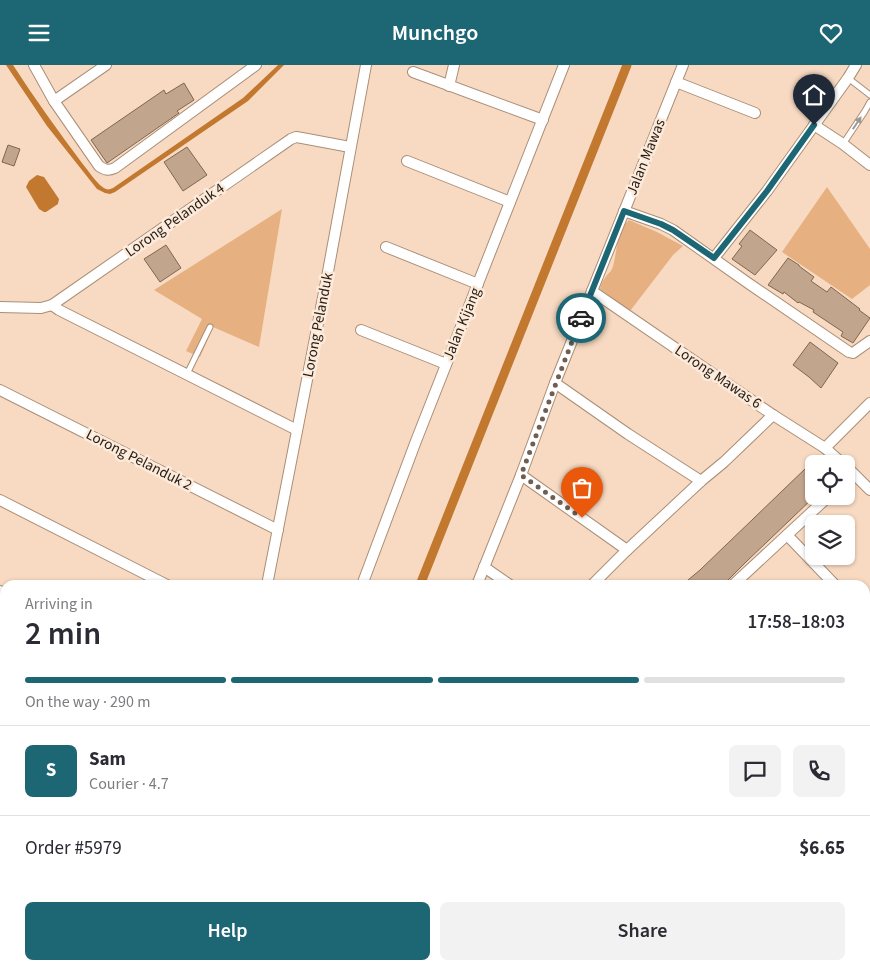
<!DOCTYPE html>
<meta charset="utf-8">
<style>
body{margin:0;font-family:"Source Sans 3",sans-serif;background:#f2f2f3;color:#2b2b33;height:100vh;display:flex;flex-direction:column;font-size:19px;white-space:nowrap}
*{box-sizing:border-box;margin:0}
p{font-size:16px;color:#7c7c81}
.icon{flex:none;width:28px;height:28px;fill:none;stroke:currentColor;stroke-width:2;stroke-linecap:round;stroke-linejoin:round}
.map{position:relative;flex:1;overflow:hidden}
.details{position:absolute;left:0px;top:515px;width:870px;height:390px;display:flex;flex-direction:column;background:#fff;border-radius:15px 15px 0 0;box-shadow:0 1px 4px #0004}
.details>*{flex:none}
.tools{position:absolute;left:805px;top:390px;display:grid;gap:10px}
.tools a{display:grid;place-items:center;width:50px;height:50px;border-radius:8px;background:#fff;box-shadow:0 1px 4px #0004;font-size:25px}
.pin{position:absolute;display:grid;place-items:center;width:42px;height:42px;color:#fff;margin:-51px -21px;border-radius:50% 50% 50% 0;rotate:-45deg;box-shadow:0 0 5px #0007}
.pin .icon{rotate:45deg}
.courier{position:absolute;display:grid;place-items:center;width:50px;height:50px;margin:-25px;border:4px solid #1d6673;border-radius:50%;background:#fff;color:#222;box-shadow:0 1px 6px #0007}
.headline em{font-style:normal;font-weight:600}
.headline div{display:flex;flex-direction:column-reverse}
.headline{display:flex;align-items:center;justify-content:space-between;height:85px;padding:0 25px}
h1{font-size:32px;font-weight:600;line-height:38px}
.bar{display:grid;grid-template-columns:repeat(4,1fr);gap:8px 5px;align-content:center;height:60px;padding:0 25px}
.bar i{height:6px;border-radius:4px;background:#e1e1e2}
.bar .current{background:#1d6673}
.bar p{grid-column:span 4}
.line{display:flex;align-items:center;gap:12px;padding:0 25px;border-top:1px solid #e1e1e2}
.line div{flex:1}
.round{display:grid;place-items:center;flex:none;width:52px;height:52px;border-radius:8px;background:#f2f2f3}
.button{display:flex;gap:10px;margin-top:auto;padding:10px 25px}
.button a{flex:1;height:58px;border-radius:8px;background:#1d6673;color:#fff;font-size:20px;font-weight:600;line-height:58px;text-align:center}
.button a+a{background:#f2f2f3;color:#2b2b33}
header{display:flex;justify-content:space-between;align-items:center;height:65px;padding:0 25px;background:#1d6673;color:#fff;font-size:22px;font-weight:600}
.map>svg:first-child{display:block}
.green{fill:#e6b081}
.forest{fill:#e2964f}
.water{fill:#c2782e}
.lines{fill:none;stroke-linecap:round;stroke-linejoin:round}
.canal{stroke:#c2782e;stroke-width:9}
.building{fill:#c2a58d;stroke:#806650}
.service-casing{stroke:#aa8e77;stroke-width:7}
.minor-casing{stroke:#aa8e77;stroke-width:12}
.service{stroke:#fff;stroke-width:5}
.minor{stroke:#fff;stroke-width:10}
.oneway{fill:#9d9894}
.done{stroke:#705e50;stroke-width:5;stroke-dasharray:0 9}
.route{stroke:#1d6673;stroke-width:6}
.labels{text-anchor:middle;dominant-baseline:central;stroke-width:5;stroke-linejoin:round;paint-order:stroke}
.street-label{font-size:15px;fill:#261b12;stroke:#fceadb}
</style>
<header><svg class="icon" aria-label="menu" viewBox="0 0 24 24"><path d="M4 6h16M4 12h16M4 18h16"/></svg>Munchgo<svg class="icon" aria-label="heart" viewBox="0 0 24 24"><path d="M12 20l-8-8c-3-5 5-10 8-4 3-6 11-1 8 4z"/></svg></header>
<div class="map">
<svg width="870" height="905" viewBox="0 0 870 905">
<rect width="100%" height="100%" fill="#f8dac2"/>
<g class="green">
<polygon points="827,122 870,184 870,220 852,234 782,187"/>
<polygon points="282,144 259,282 213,262 200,292 186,286 202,254 154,225"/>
<path d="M629,155l28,12 26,14 -10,9 -43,56 -30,-22c1,-4 2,-8 5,-11 2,-4 5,-5 7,-9 6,-16 3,-37 17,-49z"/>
</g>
<g class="forest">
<polygon points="0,674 5,676 5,900 103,900 101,905 0,905"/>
<polygon points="431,900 467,900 471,905 424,905"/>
</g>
<g class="water">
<path d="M6,0h7c22,34 45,66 69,98 6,7 16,23 24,26 3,1 4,0 7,-1l130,-90 35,-33h6l-36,36 -133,91 -5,2 -5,-1 -8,-4 -50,-63z"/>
<polygon points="37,110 44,112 59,134 58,139 46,147 44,147 39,144 26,122 29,116"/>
</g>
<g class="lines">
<g class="canal">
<polyline points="420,520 627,0"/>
<polyline points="0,602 5,605"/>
<polyline points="865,899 870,893"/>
<polyline points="298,900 299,905"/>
<polyline points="587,900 596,905"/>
</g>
</g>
<g class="building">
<polygon points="184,18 194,35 177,46 179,48 107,98 91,75 164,25 166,29"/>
<polygon points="8,80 20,84 14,101 2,97"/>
<polygon points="187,82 207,110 183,126 164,97"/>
<polygon points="750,165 777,185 755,210 732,194 742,181 739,179"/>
<polygon points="166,180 181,203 160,217 144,194"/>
<polygon points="788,193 799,200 799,201 814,212 811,216 827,227 831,222 860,244 859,245 870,253 853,278 841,271 843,267 813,247 814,245 799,237 798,238 784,227 783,229 768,220"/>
<polygon points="810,277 838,298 821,323 809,312 793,300"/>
<polygon points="807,402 814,409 814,432 747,496 723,520 682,520 700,505"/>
</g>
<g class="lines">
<g class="service-casing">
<g id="service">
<polyline points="848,13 870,30"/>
<polyline points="843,79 865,46 870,37"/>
<polyline points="187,309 210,262"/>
</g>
</g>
<g class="minor-casing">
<g id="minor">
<path d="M34,0l20,36 45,65c6,4 9,5 16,2l141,-103"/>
<polyline points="413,7 543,55"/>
<polyline points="676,17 755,48"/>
<polyline points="449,21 454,0"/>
<polyline points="54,36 106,0"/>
<polyline points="814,60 843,79 870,100"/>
<polyline points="407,96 510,137"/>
<polyline points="624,146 661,159 673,165 748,218 849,287 853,288 870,276"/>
<polyline points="386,182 478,219"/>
<polyline points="714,193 767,126 848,13 856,0"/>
<polyline points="592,226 773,350 825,383 843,399"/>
<polyline points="52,240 59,245 297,365"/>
<polyline points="0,242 41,243 52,240 291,74 296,72 302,73 350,82"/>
<polyline points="361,265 446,299"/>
<polyline points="555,318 628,369 701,416"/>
<polyline points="0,325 278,465"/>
<polyline points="825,383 870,338"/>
<polyline points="846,401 870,425"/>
<polyline points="521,410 627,485"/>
<polyline points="0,435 167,520"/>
<polyline points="787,470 835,520"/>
<polyline points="484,502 510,520"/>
<polyline points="267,520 327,212 366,0"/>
<polyline points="362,520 416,376 564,0"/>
<polyline points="477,520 521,410 555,318 683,0"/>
<polyline points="592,520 627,485 701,416 724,397 773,350"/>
<polyline points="733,520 829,431"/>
<polyline points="0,526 5,529"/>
<polyline points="865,586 870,581"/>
<polyline points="725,900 735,905"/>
<polyline points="782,905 786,900"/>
</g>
</g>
<use href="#service" class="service"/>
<use href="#minor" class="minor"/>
</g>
<defs><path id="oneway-solid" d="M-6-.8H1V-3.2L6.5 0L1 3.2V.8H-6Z" transform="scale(1.25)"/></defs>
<use class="oneway" href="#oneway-solid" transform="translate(857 58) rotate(-56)"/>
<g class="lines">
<polyline class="done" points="581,253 521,410 582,453"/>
<polyline class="route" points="581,253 624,146 661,159 673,165 714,193 767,126 814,60"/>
</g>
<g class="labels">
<g class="street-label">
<text transform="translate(646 92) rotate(-68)">Jalan Mawas</text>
<text transform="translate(175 155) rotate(-35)">Lorong Pelanduk 4</text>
<text transform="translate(462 259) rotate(-68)">Jalan Kijang</text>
<text transform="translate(318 260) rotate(-79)">Lorong Pelanduk</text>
<text transform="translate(718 312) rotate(34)">Lorong Mawas 6</text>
<text transform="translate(139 395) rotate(27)">Lorong Pelanduk 2</text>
</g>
</g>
</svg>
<div class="tools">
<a><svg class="icon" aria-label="locate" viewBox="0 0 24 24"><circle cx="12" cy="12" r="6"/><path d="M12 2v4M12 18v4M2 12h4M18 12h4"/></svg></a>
<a><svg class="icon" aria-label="layers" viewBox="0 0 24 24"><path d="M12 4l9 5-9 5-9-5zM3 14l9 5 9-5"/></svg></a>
</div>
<div class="pin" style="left:582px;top:453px;background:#ea580c"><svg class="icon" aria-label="bag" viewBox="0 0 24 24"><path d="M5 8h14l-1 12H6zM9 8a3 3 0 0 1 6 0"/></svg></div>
<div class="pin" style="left:814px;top:60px;background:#1f2937"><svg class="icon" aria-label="home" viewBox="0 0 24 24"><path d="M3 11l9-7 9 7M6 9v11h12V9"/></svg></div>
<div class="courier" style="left:581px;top:253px"><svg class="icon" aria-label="car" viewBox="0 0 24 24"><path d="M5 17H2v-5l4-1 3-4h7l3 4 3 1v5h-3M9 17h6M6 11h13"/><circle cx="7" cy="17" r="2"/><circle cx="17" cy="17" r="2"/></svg></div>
<section class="details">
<div class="headline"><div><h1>2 min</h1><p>Arriving in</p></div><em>17:58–18:03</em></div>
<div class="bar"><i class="current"></i><i class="current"></i><i class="current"></i><i></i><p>On the way · 290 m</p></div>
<div class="line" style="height:90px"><b class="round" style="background:#1d6673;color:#fff">S</b><div><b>Sam</b><p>Courier · 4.7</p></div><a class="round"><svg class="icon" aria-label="chat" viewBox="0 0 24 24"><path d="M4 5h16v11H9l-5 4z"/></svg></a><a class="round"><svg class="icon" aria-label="phone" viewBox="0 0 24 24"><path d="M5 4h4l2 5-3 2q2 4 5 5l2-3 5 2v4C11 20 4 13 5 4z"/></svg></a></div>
<div class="line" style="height:65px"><div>Order #5979</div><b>$6.65</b></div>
<div class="button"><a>Help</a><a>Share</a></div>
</section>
</div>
